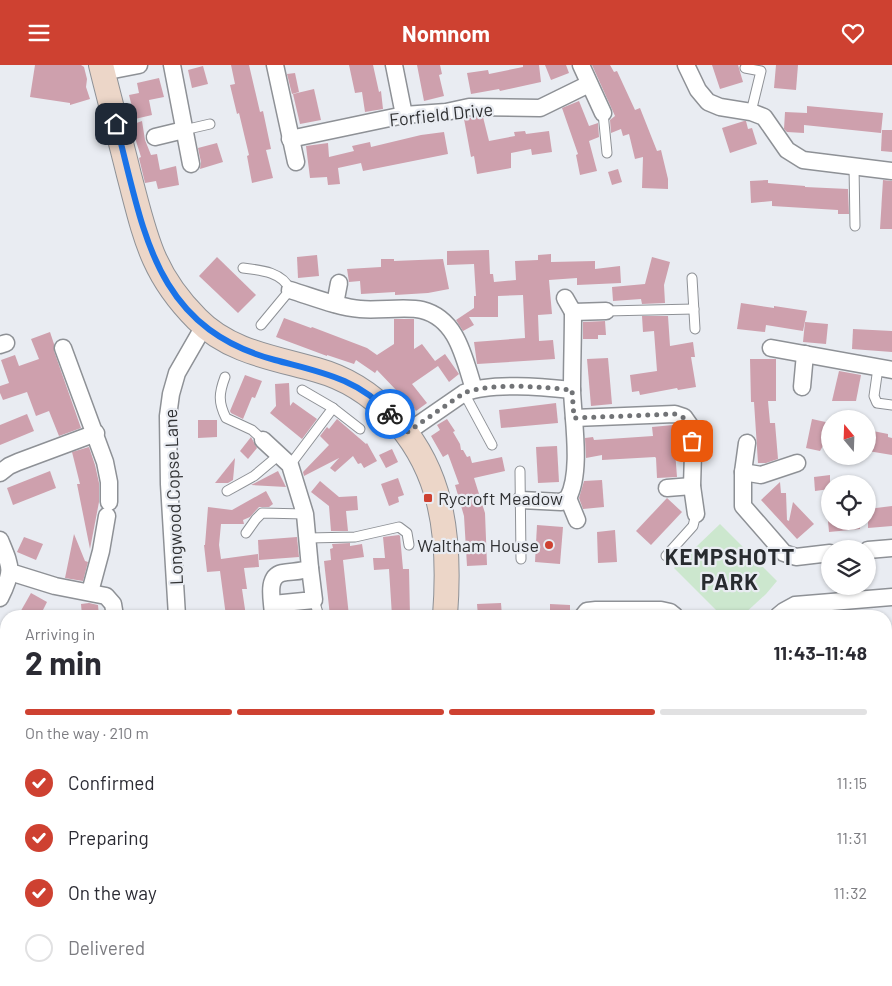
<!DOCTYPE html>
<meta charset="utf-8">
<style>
body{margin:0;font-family:Barlow,sans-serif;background:#f7f7f7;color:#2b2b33;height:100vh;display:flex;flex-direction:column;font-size:19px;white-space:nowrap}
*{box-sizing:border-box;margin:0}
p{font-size:16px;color:#7c7c81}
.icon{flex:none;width:28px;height:28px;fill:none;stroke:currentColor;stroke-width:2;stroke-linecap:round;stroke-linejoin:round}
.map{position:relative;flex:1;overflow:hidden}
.sheet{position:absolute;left:0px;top:545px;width:892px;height:376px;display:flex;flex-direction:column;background:#fff;border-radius:20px 20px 0 0;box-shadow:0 1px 4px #0004}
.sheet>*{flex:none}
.needle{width:32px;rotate:341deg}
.fabs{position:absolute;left:821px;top:345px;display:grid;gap:10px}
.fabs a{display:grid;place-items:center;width:55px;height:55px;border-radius:50%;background:#fff;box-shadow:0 1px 4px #0004;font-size:25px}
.pin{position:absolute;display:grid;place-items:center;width:42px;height:42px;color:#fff;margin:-21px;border-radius:10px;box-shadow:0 2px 8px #0006}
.courier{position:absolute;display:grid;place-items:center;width:50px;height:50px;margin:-25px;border:4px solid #1a73e8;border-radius:50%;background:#fff;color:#222;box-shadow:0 1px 6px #0007}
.overview em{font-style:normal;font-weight:700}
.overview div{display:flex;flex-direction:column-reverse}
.overview{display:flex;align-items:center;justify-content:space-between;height:85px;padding:0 25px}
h1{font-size:32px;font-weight:700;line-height:38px}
.bar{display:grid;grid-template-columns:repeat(4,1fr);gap:8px 5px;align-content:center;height:60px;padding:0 25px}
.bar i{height:6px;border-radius:4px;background:#e1e1e2}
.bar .on{background:#ce4131}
.bar p{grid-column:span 4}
ol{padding:0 25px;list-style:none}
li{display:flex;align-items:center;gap:15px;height:55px}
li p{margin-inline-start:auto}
li .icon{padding:5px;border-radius:50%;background:#ce4131;color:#fff;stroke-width:4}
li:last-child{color:#7c7c81}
li i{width:28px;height:28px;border:2px solid #e1e1e2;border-radius:50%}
header{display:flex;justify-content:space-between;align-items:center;height:65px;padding:0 25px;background:#ce4131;color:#fff;font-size:22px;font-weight:700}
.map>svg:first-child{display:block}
.green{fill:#cce7ce}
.building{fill:#cea0ad}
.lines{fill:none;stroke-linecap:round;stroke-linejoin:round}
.lane-casing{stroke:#8e9196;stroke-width:11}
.street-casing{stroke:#8e9196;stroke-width:19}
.secondary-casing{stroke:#8e9196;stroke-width:26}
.lane{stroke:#fff;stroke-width:9}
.street{stroke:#fff;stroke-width:16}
.secondary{stroke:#ecd6c8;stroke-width:24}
.done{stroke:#717376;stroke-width:5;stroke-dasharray:0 9}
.route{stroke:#1a73e8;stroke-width:6}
.poi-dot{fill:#ce4131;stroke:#e9ecf2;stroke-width:2}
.labels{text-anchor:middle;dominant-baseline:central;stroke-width:4.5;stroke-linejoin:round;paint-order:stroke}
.street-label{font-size:18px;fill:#313234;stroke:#e9ecf2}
.poi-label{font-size:18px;fill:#313234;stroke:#e9ecf2;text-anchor:start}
.district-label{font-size:22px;font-weight:bold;letter-spacing:1px;fill:#282b2f;stroke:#e9ecf2}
</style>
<header><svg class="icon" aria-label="menu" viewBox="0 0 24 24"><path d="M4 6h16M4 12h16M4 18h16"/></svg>Nomnom<svg class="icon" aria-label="heart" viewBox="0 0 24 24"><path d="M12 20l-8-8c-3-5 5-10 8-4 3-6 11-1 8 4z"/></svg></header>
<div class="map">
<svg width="892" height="921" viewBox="0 0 892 921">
<rect width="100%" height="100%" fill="#e9ecf2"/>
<g class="green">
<polygon points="720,459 777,516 766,529 742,551 722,551 674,503"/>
<polygon points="276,915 329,915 330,916 323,921 278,921"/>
</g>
<g class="building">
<polygon points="35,0 81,0 84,2 87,14 86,22 90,34 70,40 70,38 30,32"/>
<polygon points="231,0 249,0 260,47 263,46 271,84 266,85 273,113 252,118 247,91 249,90 239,48 237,49 230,20 235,19"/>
<polygon points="349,0 373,0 379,27 381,26 383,44 365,47 362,27 355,28"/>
<polygon points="417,0 440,0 442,9 439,10 444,31 424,36"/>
<polygon points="523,0 539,0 541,17 500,26 499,24 471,29 467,8 488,5 489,9 523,2"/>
<polygon points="545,0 566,0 569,8 551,15"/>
<polygon points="592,0 610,0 614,7 617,6 635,45 640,43 657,86 661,85 668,114 668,124 642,123 643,92 635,94 629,69 623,71 621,64 611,68 610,55 615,51"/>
<polygon points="712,0 738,0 743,17 720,24"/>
<polygon points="776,0 798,0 796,25 774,23"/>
<polygon points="203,1 208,19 192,23 188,5"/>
<polygon points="295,8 299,27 292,29 287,9"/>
<polygon points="159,13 164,32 149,35 152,50 135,54 129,30 139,28 137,18"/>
<polygon points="314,24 321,55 300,59 293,29"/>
<polygon points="579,36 589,61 598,58 599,72 589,76 597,106 580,110 576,90 578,89 562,43"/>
<polygon points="807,41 883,48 881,68 804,60 804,68 787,67 784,64 785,47 807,48"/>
<polygon points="474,52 483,52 489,76 515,71 514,67 525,66 526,69 549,66 552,87 532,90 531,84 511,88 511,103 477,109 474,91 471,92 464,54"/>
<polygon points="142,56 145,75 151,90 157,89 160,105 176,101 179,120 158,124 156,116 145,118 139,93 141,92 131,60"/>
<polygon points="744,56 746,56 748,64 752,63 757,79 730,88 722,63"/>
<polygon points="882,65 892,65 892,87 881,86"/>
<polygon points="444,67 448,89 363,106 361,98 338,103 340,119 328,120 327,112 310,113 306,81 328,78 329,92 354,86 352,81 370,77 371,82 421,70"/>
<polygon points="217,78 223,97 200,104 201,97 198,83"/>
<polygon points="618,104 622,117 612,120 608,107"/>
<polygon points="768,115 768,118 805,121 805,122 848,124 849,149 838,149 838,145 772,141 772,136 751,138 750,116"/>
<polygon points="883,115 892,116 892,164 880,164"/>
<polygon points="489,185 490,209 493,209 494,217 516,215 515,196 538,195 538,190 551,189 551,197 595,196 595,204 620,201 621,218 577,220 577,213 549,215 552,249 538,250 539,276 553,275 555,294 477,299 474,277 525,273 523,230 498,231 498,252 469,252 474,260 463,266 456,255 474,243 474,231 476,231 474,199 447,200 447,186"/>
<polygon points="317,190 319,211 298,213 297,192"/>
<polygon points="217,192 256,230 238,248 199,211"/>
<polygon points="652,192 670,197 664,220 665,238 642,239 641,234 613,236 612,222 645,219"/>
<polygon points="381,194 394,194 394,196 443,194 449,224 428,228 395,230 395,227 361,229 360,216 349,217 347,204 381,202"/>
<polygon points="741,238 774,243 774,241 807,246 803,266 766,260 765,267 737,264"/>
<polygon points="642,251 668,251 670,281 693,277 695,292 691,292 696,322 678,325 677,323 640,330 639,326 632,327 630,310 657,306 654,266 643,267"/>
<polygon points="284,253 311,263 312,262 367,283 377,290 394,279 394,254 414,254 414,284 422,279 435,296 445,289 459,309 449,317 438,301 412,319 427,338 416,346 413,341 408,345 395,328 397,326 377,305 375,308 356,295 354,299 327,290 327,291 276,272"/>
<polygon points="605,256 606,270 598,270 598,274 583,274 583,257"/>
<polygon points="805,257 828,259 826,279 803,277"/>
<polygon points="853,264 892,266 892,287 852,284"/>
<polygon points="50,267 54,279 54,286 81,363 59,371 49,346 36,351 27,327 3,335 0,328 0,321 9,318 1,295 15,290 19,301 39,294 31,274"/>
<polygon points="608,293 612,339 591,341 587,294"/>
<polygon points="750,294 776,294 776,336 768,336 770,358 775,358 778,394 766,398 758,398 754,337 751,337"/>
<polygon points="839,306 861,310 856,336 832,336"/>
<polygon points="245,310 262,316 255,333 252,332 243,354 231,348 230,346"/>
<polygon points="289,318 290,341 293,337 317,354 302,374 270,348 276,341 275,319"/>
<polygon points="556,338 558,358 501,363 499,345"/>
<polygon points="27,349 34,366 0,380 0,360"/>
<polygon points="337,354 366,379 367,378 377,396 364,403 361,398 358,399 353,391 335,407 330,403 339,393 304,411 303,407 329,380 320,371 327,362 329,364"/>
<polygon points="447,354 455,366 453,367 460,379 461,385 463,385 467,392 470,391 472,398 502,392 505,406 474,413 485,448 487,500 467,501 464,451 455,420 459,419 448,389 443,392 431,371 440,365 437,360"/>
<polygon points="812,354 830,358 830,380 824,379 820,386 806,383"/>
<polygon points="198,355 217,355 217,372 198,373"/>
<polygon points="673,360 677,412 657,413 656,393 655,392 602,395 602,390 586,393 585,373 593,372 594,375 653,371 652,362"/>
<polygon points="868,365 888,369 888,372 892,373 892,390 868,386"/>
<polygon points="251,372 257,383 248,394 240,386"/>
<polygon points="557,381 559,417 538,418 536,382"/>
<polygon points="89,382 95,400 99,418 99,437 90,484 77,419 80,419 72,387"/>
<polygon points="392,384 398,397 386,403 379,390"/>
<polygon points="235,393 233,415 228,418 215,418"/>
<polygon points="50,406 56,423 13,440 7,423"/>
<polygon points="278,406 286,422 251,420"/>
<polygon points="830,410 830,424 815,426 814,412"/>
<polygon points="398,413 404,430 398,432 399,437 389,441 381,419"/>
<polygon points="602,415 604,442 583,444 579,433 584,416"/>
<polygon points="320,416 339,432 357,431 358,445 346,446 348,466 331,466 329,441 311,427"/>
<polygon points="780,417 781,428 786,428 787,455 789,456 793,437 814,459 797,474 761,435"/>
<polygon points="266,426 273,439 269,442 259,442 250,452 243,455 244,459 221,459 219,480 221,494 258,489 259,502 244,503 247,524 242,524 246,551 226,551 220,506 207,507 204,480 205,480 208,442 232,445"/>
<polygon points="667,433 682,447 651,480 636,466"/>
<polygon points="892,441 892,461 868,463 868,444"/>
<polygon points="828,456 860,456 860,464 829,467"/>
<polygon points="537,460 563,462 560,499 535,497"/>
<polygon points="615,465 617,497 598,498 597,467"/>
<polygon points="74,469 85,496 88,497 83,516 65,513"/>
<polygon points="399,470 400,471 403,504 409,504 410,551 392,551 389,504 374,505 373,493 385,493 383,472"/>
<polygon points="24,472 43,479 36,495 17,487"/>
<polygon points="297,472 299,492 259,495 258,475"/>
<polygon points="350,478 350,481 362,479 364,492 343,495 349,551 330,551 324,496 331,495 330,484 333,483 332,479"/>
<polygon points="31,528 47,537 43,545 39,551 18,551"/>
<polygon points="89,538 98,540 99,551 82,551 81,539"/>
<polygon points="501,538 502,551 478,551 477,539"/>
<polygon points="550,539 570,540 570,551 550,551"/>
</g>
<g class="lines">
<g class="lane-casing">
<g id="lane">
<polyline points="745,3 761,6 751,47"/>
<polyline points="603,48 607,88"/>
<polyline points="184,65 210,59"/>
<polyline points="854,101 855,161"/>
<path d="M243,203c17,2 40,4 47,22l-29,35"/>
<polyline points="692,213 695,264"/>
<polyline points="606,246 694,244"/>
<polyline points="878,303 874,331 877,338 892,340"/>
<path d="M225,312c-6,16 -7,25 1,41l26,12 11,10"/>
<polyline points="302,325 333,343 360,364"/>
<polyline points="464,328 492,380"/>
<polyline points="290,400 333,343"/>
<polyline points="520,406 521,494"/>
<polyline points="227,426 254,411 279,390"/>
<polyline points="246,468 256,454 262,448 305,449"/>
<polyline points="308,473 355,472 399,462 407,468 409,480"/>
<polyline points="666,491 693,461 696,449"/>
<polyline points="314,535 319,551"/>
<polyline points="886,886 892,889"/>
<polyline points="481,915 485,921"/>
<polyline points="771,915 776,921"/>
<polyline points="193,917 214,918"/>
</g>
</g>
<g class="street-casing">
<g id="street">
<polyline points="172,0 191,99"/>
<polyline points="275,0 296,97"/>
<polyline points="394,0 404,50"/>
<polyline points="581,0 603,48"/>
<polyline points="686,0 698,25 708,37 720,42 751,47 764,52 787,85 803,95 892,106"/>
<polyline points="103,7 139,0"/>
<polyline points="155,72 184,65"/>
<polyline points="290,74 404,50 446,47 469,42 540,43 589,19"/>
<path d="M290,225c23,7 47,17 70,19 18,2 47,-3 62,1 36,9 42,49 52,79"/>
<polyline points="565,233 573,247 606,246"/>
<polyline points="335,239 339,218"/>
<polyline points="0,280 6,278"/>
<polyline points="63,283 105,397 109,417 109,437"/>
<polyline points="771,283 892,305"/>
<polyline points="802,322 805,289"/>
<polyline points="574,353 675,349 684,352 691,362 693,388 692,421 696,449"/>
<path d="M406,368l58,-40c27,-11 79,-6 108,-3"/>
<path d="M263,375l27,25 15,49 5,54c-9,4 -18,3 -28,5 -17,4 -9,30 -9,43"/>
<polyline points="747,378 743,407 743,441 784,488 796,492 830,488"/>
<polyline points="743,407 761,410 797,398"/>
<polyline points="0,408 9,401 18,397 96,368"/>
<polyline points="667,423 692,421"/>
<polyline points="568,433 577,455"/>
<path d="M521,435l40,2 7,-4c14,-26 5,-78 4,-108 0,-26 1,-52 1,-78"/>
<path d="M0,475c11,27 14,30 0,58"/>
<polyline points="868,485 892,483"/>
<polyline points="10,507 55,521 106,531 113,539 115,551"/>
<polyline points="90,527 101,486 107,451"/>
<polyline points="273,539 314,535 310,503"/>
<polyline points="177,551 169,419 168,351 171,329 177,308 204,261"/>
<polyline points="583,551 587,546 596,545 661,545 670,547 675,551"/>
<polyline points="778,551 784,546 795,540 892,532"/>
<polyline points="0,624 6,627"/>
<polyline points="886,693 892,694"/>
<polyline points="0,877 6,877"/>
<polyline points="193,915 193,921"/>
<polyline points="786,921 793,915"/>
</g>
</g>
<g class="secondary-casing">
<g id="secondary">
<path d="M101,0c9,37 19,73 28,110 16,60 22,98 68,144 32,33 78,39 120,51 58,16 102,66 119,122 12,39 12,85 9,124"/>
<polyline points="886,812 892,812"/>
<polyline points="401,915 407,921"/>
<polyline points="659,921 664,915"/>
</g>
</g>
<use href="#lane" class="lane"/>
<use href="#street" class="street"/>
<use href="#secondary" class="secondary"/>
</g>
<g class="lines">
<path class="done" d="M390,349l16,19 58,-40c28,-11 78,-6 108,-3l2,28 101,-4c16,5 16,12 17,27"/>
<path class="route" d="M116,59c28,105 36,203 159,236 44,12 83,18 115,54"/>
</g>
<g class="poi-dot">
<rect x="423" y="428" width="10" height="10" rx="2.5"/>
<circle cx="549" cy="480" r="5"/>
</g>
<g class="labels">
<g class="street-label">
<text transform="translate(441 49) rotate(-6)">Forfield Drive</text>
<text transform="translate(173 432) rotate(-92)">Longwood Copse Lane</text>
</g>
<g class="poi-label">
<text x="438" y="433">Rycroft Meadow</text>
<text x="539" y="480" text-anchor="end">Waltham House</text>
</g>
<g class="district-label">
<text x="730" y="491">KEMPSHOTT<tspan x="730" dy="25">PARK</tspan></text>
</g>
</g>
</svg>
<div class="fabs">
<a><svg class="needle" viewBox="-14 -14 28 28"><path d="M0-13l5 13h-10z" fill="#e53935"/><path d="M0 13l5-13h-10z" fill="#7c7c81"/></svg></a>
<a><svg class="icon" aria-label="locate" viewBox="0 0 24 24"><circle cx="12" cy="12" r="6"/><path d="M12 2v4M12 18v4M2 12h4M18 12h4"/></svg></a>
<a><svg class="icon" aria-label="layers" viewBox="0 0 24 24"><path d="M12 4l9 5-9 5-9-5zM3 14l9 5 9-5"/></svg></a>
</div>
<div class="pin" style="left:692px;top:376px;background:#ea580c"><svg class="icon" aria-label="bag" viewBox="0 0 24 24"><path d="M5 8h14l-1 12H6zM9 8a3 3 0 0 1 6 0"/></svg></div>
<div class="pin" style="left:116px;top:59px;background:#1f2937"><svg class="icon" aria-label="home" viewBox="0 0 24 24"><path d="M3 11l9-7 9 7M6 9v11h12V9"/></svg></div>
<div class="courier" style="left:390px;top:349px"><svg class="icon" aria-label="bike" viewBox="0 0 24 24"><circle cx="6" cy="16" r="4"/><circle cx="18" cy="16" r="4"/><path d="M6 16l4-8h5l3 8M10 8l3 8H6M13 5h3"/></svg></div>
<section class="sheet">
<div class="overview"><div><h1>2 min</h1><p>Arriving in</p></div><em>11:43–11:48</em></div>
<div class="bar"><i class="on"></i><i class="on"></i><i class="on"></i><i></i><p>On the way · 210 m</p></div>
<ol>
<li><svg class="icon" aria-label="check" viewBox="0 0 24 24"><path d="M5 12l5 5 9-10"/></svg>Confirmed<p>11:15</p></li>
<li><svg class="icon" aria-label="check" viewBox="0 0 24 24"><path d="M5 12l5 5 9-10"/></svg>Preparing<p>11:31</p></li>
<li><svg class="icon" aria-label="check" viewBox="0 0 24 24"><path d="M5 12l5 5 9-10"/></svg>On the way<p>11:32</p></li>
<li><i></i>Delivered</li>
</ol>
</section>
</div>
